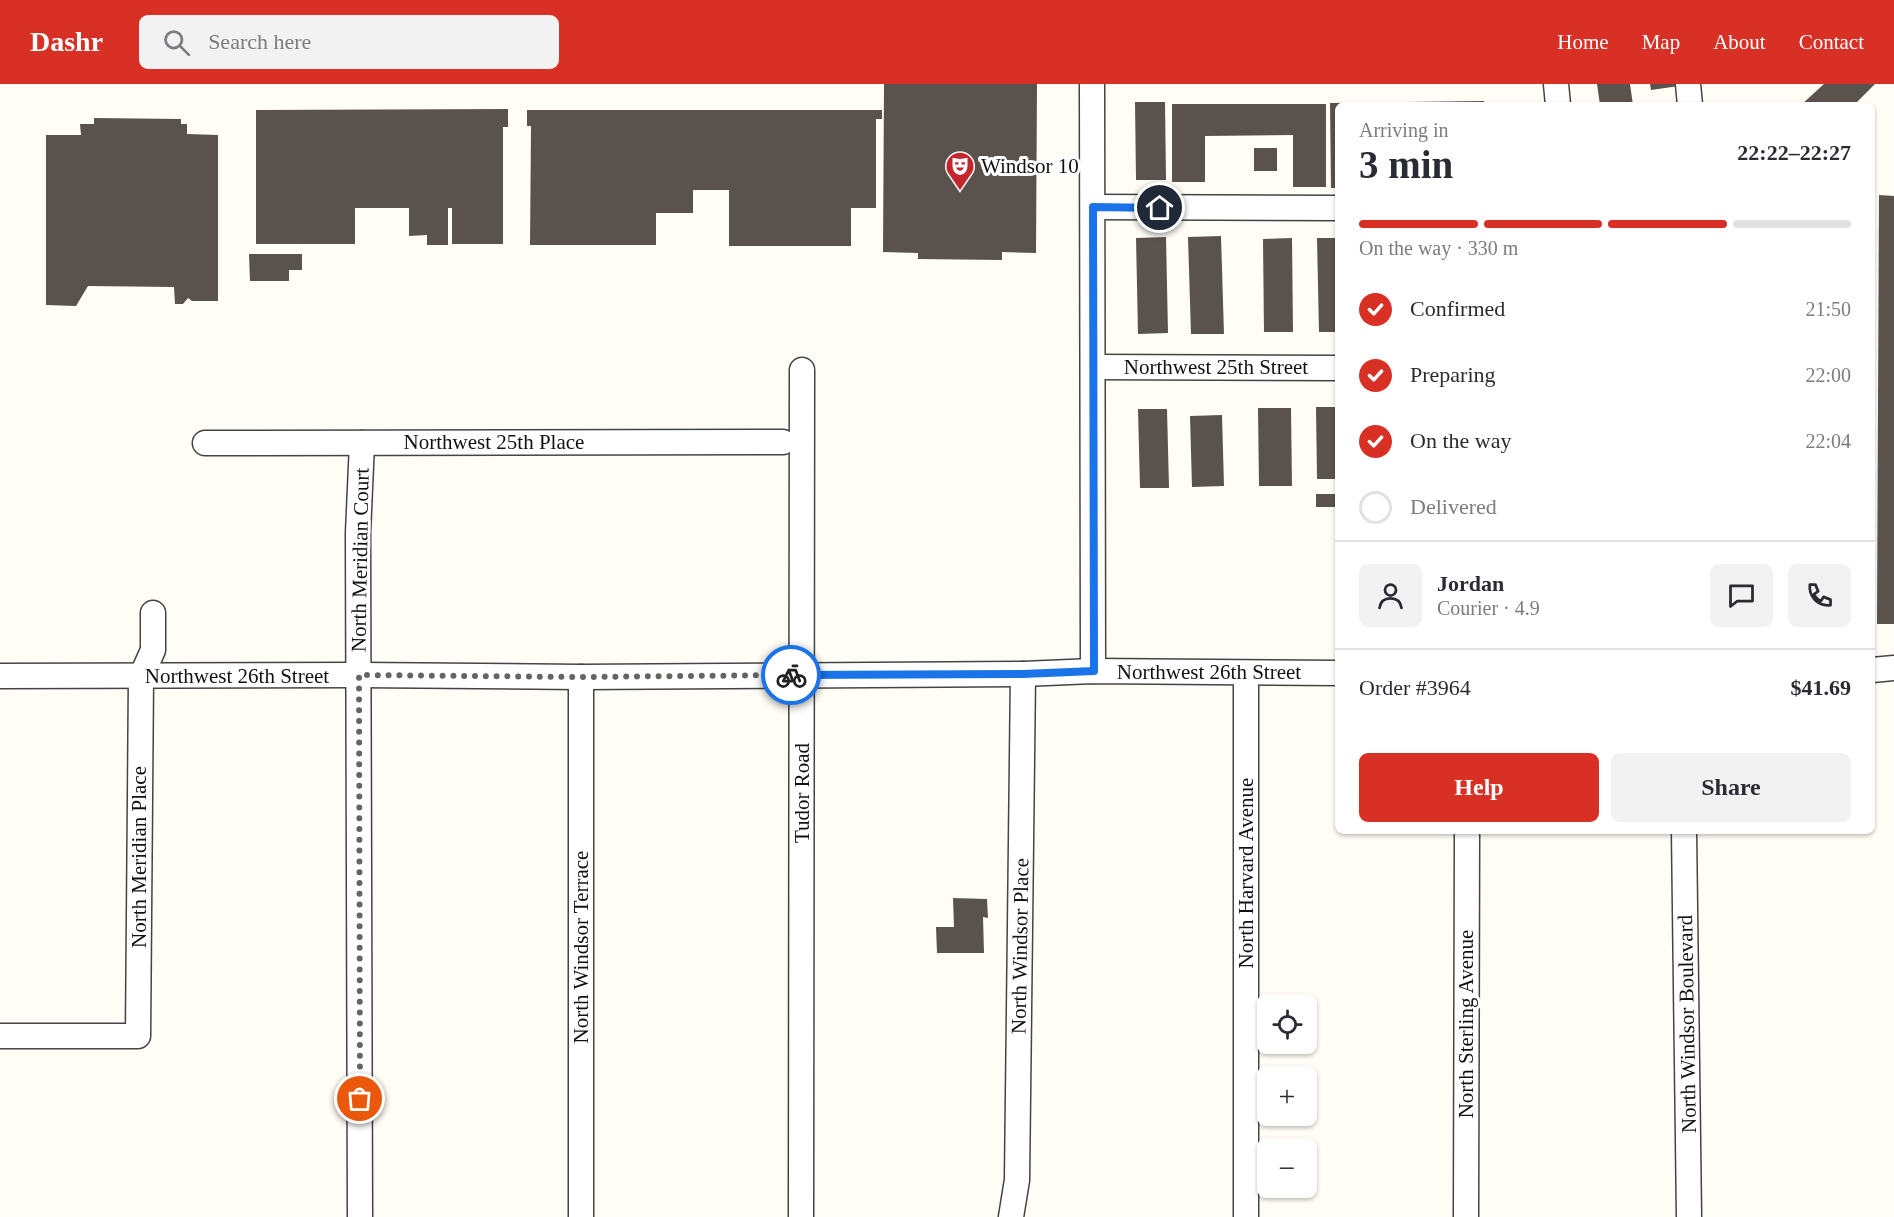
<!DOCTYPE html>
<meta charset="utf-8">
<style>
body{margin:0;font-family:"Times New Roman",serif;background:#f2f2f3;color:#2b2b33;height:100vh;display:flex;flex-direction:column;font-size:22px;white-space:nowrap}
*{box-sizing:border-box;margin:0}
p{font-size:20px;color:#7c7c81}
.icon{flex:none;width:33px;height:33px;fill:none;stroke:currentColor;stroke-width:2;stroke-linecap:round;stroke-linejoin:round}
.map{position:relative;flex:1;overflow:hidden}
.sheet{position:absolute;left:1335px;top:18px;width:540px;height:732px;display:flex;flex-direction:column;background:#fff;border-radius:9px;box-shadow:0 2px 4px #0004}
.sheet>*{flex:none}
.controls{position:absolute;left:1257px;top:910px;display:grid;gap:12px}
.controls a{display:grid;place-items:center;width:60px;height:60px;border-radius:9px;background:#fff;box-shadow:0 2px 4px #0004;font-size:30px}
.pin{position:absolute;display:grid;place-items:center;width:51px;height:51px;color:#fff;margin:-26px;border:3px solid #fff;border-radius:50%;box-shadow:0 2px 6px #0007}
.courier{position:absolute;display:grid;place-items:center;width:60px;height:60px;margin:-30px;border:4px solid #1a73e8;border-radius:50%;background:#fff;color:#222;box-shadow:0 2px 8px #0007}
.summary em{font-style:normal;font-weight:700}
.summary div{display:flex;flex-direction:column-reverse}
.summary{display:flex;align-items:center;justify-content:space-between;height:102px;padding:0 24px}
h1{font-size:39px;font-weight:700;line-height:45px}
.bar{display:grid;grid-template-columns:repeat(4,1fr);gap:9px 6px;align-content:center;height:72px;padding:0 24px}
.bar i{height:8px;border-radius:4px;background:#e1e1e2}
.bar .current{background:#d93025}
.bar p{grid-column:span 4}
.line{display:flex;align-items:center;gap:15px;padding:0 24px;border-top:2px solid #e1e1e2}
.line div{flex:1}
.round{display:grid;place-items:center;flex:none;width:63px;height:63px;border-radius:9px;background:#f2f2f3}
ol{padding:0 24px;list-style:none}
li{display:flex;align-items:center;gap:18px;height:66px}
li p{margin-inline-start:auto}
li .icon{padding:6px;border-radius:50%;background:#d93025;color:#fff;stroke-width:4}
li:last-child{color:#7c7c81}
li i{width:33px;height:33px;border:3px solid #e1e1e2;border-radius:50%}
.action{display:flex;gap:12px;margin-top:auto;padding:12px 24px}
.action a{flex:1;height:69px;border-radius:9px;background:#d93025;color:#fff;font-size:24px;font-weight:700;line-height:69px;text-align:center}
.action a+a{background:#f2f2f3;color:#2b2b33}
header{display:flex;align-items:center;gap:36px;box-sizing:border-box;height:84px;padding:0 30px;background:#d93025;color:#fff}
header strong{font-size:28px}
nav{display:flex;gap:33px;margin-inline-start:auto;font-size:21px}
.search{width:420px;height:54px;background:#f2f2f3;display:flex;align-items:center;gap:15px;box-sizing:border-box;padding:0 21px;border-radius:9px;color:#7c7c81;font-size:22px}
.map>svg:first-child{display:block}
.building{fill:#5a524d}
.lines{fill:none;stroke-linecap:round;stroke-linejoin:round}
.minor-casing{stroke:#444;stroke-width:27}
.minor{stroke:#fff;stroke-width:24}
.done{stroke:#646461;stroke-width:6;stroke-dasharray:0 10.8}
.route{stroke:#1a73e8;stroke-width:8}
.labels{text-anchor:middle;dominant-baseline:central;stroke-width:6;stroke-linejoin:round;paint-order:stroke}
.poi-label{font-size:21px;fill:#111;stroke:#fff;text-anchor:start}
.street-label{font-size:21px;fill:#111;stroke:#fff}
</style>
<header>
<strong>Dashr</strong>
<div class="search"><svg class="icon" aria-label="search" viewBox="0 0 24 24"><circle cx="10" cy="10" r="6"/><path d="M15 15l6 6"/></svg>Search here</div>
<nav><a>Home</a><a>Map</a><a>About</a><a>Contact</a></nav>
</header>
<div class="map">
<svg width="1894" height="1133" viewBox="0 0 1894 1133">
<rect width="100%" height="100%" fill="#fffdf5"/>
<g class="building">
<polygon points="884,0 1037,0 1036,169 1002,168 1002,176 918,175 918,169 883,168"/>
<polygon points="1597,0 1630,0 1633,21 1600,21"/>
<polygon points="1650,0 1678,0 1679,2 1651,6"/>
<polygon points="1824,0 1875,0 1854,21 1801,21"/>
<polygon points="1484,17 1484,21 1338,21 1338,104 1331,104 1330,19"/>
<polygon points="1135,18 1165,18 1166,96 1136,96"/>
<polygon points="1172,20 1326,20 1326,103 1293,103 1293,51 1205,52 1205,98 1172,98"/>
<polygon points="508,25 508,43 503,43 503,160 452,160 452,124 448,124 448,161 427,161 427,151 409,152 409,124 355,124 355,160 256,160 256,26"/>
<polygon points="527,26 882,26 882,35 876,35 876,124 851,124 851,162 729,162 729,106 693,106 693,129 656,129 656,161 530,161 531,42 527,42"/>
<polygon points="94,34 181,35 181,40 187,40 187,50 218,51 218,217 192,217 188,214 183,220 175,220 174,203 88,202 76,222 46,221 46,51 81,51 80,40 94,40"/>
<rect x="1254" y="64" width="23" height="23"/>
<polygon points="1879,111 1894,112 1894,540 1877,540"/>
<polygon points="1221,152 1224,250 1191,250 1188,153"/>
<polygon points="1166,153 1168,249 1138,250 1136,154"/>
<polygon points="1292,154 1293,248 1264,248 1263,155"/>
<polygon points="1317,154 1338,154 1338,248 1319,248"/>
<polygon points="249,170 302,170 302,186 289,186 289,197 250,197"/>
<polygon points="1316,323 1338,323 1338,395 1317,395"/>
<polygon points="1258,324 1291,324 1292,402 1259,402"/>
<polygon points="1138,325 1167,325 1169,404 1140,404"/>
<polygon points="1222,331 1224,402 1192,403 1190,332"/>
<rect x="1316" y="410" width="22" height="13"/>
<polygon points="953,814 987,815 988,834 983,833 984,869 937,869 936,843 954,843"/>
</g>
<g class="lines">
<g class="minor-casing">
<g id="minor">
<polyline points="1092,0 1093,587"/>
<polyline points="1556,0 1558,21"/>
<polyline points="1688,0 1690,21"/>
<polyline points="1093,123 1338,124"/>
<polyline points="1094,283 1338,284"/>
<polyline points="205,359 783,358"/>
<polyline points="1872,586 1894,584"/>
<polyline points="0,592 359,591 581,593 1023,590 1093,587 1338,589"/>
<polyline points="581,593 581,1133"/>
<polyline points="1684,747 1689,1133"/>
<polyline points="0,952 138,952 141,593 153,566 153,529"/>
<polyline points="360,1133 358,449 362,359"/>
<polyline points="801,1133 802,286"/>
<polyline points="1011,1133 1017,1096 1023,590"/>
<polyline points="1246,1133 1246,589"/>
<polyline points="1466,1133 1467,747"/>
</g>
</g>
<use href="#minor" class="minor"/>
</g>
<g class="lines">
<polyline class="done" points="360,1015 359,591 581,593 791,591"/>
<polyline class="route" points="791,591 1023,590 1094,587 1093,123 1160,124"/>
</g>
<defs>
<g id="theatre-pin" transform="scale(1.5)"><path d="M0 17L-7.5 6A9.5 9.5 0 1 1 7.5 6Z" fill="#c4262e" stroke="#fff"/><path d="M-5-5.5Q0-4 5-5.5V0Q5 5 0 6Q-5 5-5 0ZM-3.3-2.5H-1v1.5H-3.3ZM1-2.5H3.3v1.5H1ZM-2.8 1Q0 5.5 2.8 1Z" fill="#fff"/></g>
</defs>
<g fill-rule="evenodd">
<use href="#theatre-pin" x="960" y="82"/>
</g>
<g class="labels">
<g class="poi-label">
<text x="981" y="82">Windsor 10</text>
</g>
<g class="street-label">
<text x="1216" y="283">Northwest 25th Street</text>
<text x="494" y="358">Northwest 25th Place</text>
<text transform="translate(360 476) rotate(-89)">North Meridian Court</text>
<text x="1209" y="588">Northwest 26th Street</text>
<text x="237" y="592">Northwest 26th Street</text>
<text transform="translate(802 709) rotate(-90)">Tudor Road</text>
<text transform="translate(139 773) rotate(-90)">North Meridian Place</text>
<text transform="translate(1246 789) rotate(-90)">North Harvard Avenue</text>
<text transform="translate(1020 862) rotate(-89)">North Windsor Place</text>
<text transform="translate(581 863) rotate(-90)">North Windsor Terrace</text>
<text transform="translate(1466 940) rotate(-90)">North Sterling Avenue</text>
<text transform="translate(1687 940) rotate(-91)">North Windsor Boulevard</text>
</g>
</g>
</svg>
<div class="controls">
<a><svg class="icon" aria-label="locate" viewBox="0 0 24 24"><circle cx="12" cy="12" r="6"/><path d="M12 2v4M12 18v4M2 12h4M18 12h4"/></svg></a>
<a>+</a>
<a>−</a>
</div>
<div class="pin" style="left:360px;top:1015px;background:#ea580c"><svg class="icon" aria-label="bag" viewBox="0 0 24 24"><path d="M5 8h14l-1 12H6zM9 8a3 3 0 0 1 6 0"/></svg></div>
<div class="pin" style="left:1160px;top:124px;background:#1f2937"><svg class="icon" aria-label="home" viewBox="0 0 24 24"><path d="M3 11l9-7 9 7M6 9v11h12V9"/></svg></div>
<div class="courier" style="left:791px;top:591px"><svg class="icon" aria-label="bike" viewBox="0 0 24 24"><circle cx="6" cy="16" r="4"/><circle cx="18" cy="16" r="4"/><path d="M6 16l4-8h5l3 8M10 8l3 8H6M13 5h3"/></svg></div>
<section class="sheet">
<div class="summary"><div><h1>3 min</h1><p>Arriving in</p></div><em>22:22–22:27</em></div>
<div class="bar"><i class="current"></i><i class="current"></i><i class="current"></i><i></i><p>On the way · 330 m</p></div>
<ol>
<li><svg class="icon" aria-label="check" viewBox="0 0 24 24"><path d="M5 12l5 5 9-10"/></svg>Confirmed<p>21:50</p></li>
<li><svg class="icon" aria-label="check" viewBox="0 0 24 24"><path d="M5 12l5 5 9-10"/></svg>Preparing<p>22:00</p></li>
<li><svg class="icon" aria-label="check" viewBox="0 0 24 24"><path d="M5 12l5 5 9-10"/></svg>On the way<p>22:04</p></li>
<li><i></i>Delivered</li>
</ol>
<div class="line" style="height:108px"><a class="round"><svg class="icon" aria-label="person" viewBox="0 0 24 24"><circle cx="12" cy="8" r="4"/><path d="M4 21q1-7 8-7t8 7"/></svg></a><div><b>Jordan</b><p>Courier · 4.9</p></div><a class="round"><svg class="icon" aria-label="chat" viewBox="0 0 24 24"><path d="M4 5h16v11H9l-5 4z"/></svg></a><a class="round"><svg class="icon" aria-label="phone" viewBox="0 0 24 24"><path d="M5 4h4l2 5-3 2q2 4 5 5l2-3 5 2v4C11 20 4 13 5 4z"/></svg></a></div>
<div class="line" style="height:78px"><div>Order #3964</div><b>$41.69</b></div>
<div class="action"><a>Help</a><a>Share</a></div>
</section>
</div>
